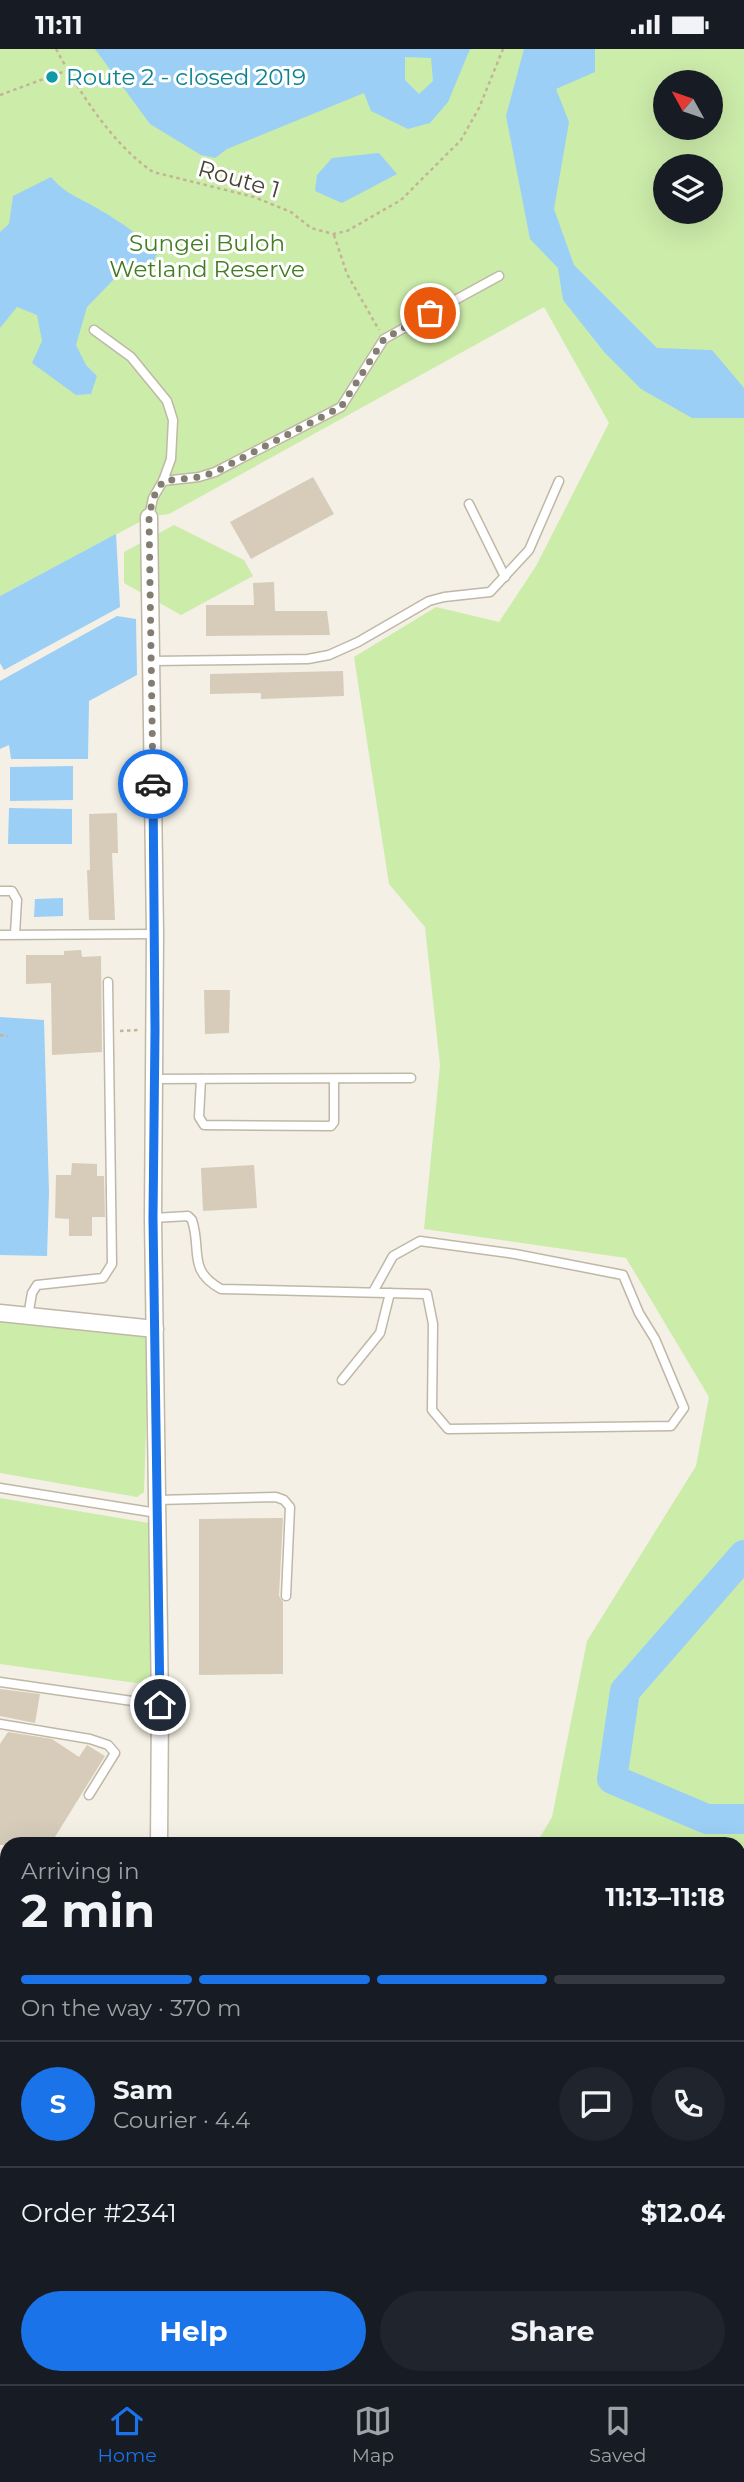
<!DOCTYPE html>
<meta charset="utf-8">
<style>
body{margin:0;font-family:Montserrat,sans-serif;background:#20242c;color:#f1f3f6;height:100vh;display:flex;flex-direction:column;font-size:26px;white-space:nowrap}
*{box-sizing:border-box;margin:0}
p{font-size:23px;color:#9ea1a6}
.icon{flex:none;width:38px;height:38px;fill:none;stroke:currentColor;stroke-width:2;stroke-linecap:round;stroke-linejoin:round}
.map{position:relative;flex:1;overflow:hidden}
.side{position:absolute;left:0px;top:1788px;width:746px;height:548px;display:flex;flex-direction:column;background:#171b24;border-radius:21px 21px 0 0;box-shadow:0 7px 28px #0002}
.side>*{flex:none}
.needle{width:46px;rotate:310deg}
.buttons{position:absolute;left:653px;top:21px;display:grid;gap:14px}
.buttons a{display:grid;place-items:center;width:70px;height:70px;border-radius:50%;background:#171b24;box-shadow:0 7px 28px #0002;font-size:35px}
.pin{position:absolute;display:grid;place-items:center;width:60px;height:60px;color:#fff;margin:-30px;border:4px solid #fff;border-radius:50%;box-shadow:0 2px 7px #0007}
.courier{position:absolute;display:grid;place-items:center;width:70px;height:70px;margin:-35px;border:5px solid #1a73e8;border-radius:50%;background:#fff;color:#222;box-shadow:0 2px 9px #0007}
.head em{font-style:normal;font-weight:700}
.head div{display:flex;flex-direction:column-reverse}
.head{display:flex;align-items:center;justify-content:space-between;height:119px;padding:0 21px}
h1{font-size:46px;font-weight:700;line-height:52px}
.bar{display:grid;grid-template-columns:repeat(4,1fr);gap:10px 7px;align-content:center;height:84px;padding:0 21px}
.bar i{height:9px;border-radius:5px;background:#363941}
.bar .active{background:#1a73e8}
.bar p{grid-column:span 4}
.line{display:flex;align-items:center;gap:18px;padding:0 21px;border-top:2px solid #363941}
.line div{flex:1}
.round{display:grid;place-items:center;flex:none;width:74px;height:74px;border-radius:37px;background:#20242c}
.button{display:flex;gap:14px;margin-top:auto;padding:14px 21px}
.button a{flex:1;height:80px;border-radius:42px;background:#1a73e8;color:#fff;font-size:28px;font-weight:700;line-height:80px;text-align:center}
.button a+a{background:#20242c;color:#f1f3f6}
.status{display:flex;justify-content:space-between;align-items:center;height:49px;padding:0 35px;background:#171b24;direction:ltr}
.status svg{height:19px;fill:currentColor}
.tabs{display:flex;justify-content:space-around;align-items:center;height:98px;border-top:2px solid #363941;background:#171b24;font-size:19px;color:#9ea1a6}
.tabs a{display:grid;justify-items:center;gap:4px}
.tabs .active{color:#1a73e8}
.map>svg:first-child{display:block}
.green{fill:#ccecaa;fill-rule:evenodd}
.water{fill:#9bcff6;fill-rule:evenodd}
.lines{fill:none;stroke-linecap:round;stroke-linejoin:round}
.river{stroke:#9bcff6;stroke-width:30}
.building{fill:#d6ccb9}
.service-casing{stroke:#c0b8a6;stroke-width:11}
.minor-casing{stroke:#c0b8a6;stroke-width:19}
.path{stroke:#c3b496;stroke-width:2.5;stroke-dasharray:3.5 3.5;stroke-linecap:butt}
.service{stroke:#fff;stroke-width:8}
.minor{stroke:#fff;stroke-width:16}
.done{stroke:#847e72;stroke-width:7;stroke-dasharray:0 12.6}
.route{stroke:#1a73e8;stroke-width:9}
.culture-dot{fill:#0f9aa8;stroke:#fff;stroke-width:2.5}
.labels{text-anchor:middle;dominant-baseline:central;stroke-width:6;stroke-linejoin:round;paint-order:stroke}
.culture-label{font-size:23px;fill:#0d838f;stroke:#fff;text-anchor:start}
.street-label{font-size:23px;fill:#474034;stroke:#fff}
.park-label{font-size:23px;fill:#427d22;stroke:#fff}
</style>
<div class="status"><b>11:11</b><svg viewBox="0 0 49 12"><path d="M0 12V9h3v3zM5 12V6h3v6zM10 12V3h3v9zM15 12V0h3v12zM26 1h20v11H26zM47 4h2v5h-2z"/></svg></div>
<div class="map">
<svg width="744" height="2335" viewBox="0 0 744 2335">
<rect width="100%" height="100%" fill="#f4f0e5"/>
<g class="green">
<path d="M0,0h744v2092l-6,-22v-274l-202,-1 16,-27 35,-176 109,-175 13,-69 -83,-139 -202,-29 16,-164 -15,-138 -36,-43 -35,-227 82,-50 63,15 37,-56 73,-143 -65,-116 -375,207 -20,3 -149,79zM665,33h45v46h-45zM665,117h45v46h-45z"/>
<polygon points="174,476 244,511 253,527 181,566 124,534 124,503"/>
<polygon points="0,1271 142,1285 149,1292 144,1443 137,1448 0,1424"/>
<polygon points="0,1449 155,1475 152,1626 143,1635 0,1615"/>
<polygon points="0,1829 7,1830 7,2329 67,2329 67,2335 0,2335"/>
</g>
<g class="water">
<path d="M95,0h375l-22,53 -18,21 -22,6 -37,-18 -7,-18 -137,56 -12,9 -14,-3 -51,-31zM405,8l26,1 2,23 -14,13 -14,-14z"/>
<polygon points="524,0 595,0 595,23 556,40 569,73 554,160 574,216 657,299 712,301 744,339 744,369 692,369 641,340 605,304 563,251 558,219 530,190 506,67"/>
<polygon points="379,104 397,125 342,154 315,142 317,126 332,109"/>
<path d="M51,128c15,18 30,21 49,33 21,12 40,26 58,42l-9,19 -30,3 -32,33 -11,38 10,20 11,11 -6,18 -15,1 -44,-32 10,-22 -5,-26 -20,-8 -17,21v-96l9,-8 4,-28z"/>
<polygon points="116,485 120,558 4,621 0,614 0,547"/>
<polygon points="117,567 136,570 137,626 89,652 88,710 11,710 9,696 0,700 0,632"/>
<polygon points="73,717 73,751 10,752 10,718"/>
<polygon points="9,759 72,760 72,795 8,795"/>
<polygon points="63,849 63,867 34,868 35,850"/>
<polygon points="0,968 44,971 49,1143 47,1207 0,1206"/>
</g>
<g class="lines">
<polyline class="river" points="744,1506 625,1642 612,1730 707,1770 744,1770"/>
</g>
<g class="building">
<polygon points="313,428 334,465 251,510 230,473"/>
<polygon points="274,533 275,562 327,562 330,586 206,587 206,556 254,556 253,534"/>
<polygon points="343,622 344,647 261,650 261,644 210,645 210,625"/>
<polygon points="117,764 118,804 112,804 115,871 89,871 87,821 90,821 89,765"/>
<polygon points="81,901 82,908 101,907 102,1003 52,1006 51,934 26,935 26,906 64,906 64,902"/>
<polygon points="204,941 230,941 229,984 205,985"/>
<polygon points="72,1114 97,1115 97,1127 104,1127 105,1168 92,1168 92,1187 69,1187 69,1170 55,1169 56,1126 71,1126"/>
<polygon points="254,1116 257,1159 203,1162 201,1119"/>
<polygon points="283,1469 279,1547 283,1553 283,1625 199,1626 199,1470"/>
<polygon points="0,1640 40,1645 35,1674 0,1667"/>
<polygon points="8,1683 52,1690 79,1708 87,1696 105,1707 50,1796 0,1796 0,1695"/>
</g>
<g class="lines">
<g class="service-casing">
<g id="service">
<polyline points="94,281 131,308 167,352 173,371 171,410 163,432 153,449 149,468"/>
<polyline points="163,432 199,428 215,423 341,358 384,290 499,227"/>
<polyline points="469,455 505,528"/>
<polyline points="151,612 308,610 329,606 358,593 429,552 444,548 490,543 529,501 559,432"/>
<polyline points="0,842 12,842 17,851 15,885"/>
<polyline points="0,886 155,885"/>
<polyline points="154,1030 411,1029"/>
<polyline points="201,1030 199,1068 204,1076 331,1077 334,1073 334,1030"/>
<path d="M153,1169l35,-2 4,4c10,31 -5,50 29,69l206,5 6,30 -1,86 16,19 223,-3 13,-18 -29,-69 -16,-26 -16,-38 -108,-21 -95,-13 -27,15 -20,36"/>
<polyline points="28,1267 32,1244 37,1236 103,1229 112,1215 108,933"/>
<polyline points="342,1331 380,1284 390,1244"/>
<polyline points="0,1439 157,1464"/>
<polyline points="157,1451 276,1448 284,1451 290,1458 286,1547"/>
<polyline points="0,1633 160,1656"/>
<polyline points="0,1675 90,1690 108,1696 115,1704 89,1746"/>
</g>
</g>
<g class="minor-casing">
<g id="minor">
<polyline points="149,468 155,885 153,1169 160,1656 159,1796"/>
<polyline points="0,1264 155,1280"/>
<polyline points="138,2335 138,2329"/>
</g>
</g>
<g class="path">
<path d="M56,0c24,44 56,95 97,123l101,25 37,15 20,16 22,6 14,-3 54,-31 60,-60 18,-32 24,-59"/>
<polyline points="0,46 68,21"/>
<polyline points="334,186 347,225 379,281"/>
<polyline points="120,982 138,981"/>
<polyline points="0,986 8,987"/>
</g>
<use href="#service" class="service"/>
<use href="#minor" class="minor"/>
</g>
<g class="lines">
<polyline class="done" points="153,735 149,468 153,449 163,432 199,428 215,423 341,358 384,290 430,264"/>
<polyline class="route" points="153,735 155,981 153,1169 160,1656"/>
</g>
<circle class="culture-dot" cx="52" cy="28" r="7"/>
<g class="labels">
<g class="culture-label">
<text x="66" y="28">Route 2 - closed 2019</text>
</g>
<g class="street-label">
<text transform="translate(239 130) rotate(16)">Route 1</text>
</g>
<g class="park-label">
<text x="207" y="194">Sungei Buloh<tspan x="207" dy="26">Wetland Reserve</tspan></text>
</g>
</g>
</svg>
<div class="buttons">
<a><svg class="needle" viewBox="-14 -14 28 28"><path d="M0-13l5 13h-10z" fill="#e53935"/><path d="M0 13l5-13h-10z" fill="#9ea1a6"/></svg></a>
<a><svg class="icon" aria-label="layers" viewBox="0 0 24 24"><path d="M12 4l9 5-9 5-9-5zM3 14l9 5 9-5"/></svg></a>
</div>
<div class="pin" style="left:430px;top:264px;background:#ea580c"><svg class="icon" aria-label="bag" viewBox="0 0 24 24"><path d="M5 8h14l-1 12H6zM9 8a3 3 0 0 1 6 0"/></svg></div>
<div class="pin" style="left:160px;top:1656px;background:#1f2937"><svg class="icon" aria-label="home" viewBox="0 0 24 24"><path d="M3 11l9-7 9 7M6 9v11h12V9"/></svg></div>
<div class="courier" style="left:153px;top:735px"><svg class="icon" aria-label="car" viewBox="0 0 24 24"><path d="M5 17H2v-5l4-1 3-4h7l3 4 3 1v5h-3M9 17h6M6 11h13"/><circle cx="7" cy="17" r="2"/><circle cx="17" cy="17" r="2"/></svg></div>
<section class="side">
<div class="head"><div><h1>2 min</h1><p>Arriving in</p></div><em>11:13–11:18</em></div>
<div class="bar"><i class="active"></i><i class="active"></i><i class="active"></i><i></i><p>On the way · 370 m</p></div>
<div class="line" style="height:126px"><b class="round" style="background:#1a73e8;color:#fff">S</b><div><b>Sam</b><p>Courier · 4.4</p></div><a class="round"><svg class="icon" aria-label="chat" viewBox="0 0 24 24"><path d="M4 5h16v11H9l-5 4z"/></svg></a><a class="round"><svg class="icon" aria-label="phone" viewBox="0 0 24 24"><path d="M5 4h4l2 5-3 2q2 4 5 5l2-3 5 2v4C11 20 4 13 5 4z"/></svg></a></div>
<div class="line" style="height:91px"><div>Order #2341</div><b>$12.04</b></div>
<div class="button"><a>Help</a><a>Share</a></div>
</section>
</div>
<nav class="tabs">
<a class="active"><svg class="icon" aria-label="home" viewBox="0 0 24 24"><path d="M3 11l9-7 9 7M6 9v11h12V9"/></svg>Home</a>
<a><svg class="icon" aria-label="map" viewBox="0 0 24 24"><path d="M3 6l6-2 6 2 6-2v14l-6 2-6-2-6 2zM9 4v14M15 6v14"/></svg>Map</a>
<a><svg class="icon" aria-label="saved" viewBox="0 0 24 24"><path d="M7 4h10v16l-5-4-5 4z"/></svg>Saved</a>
</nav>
